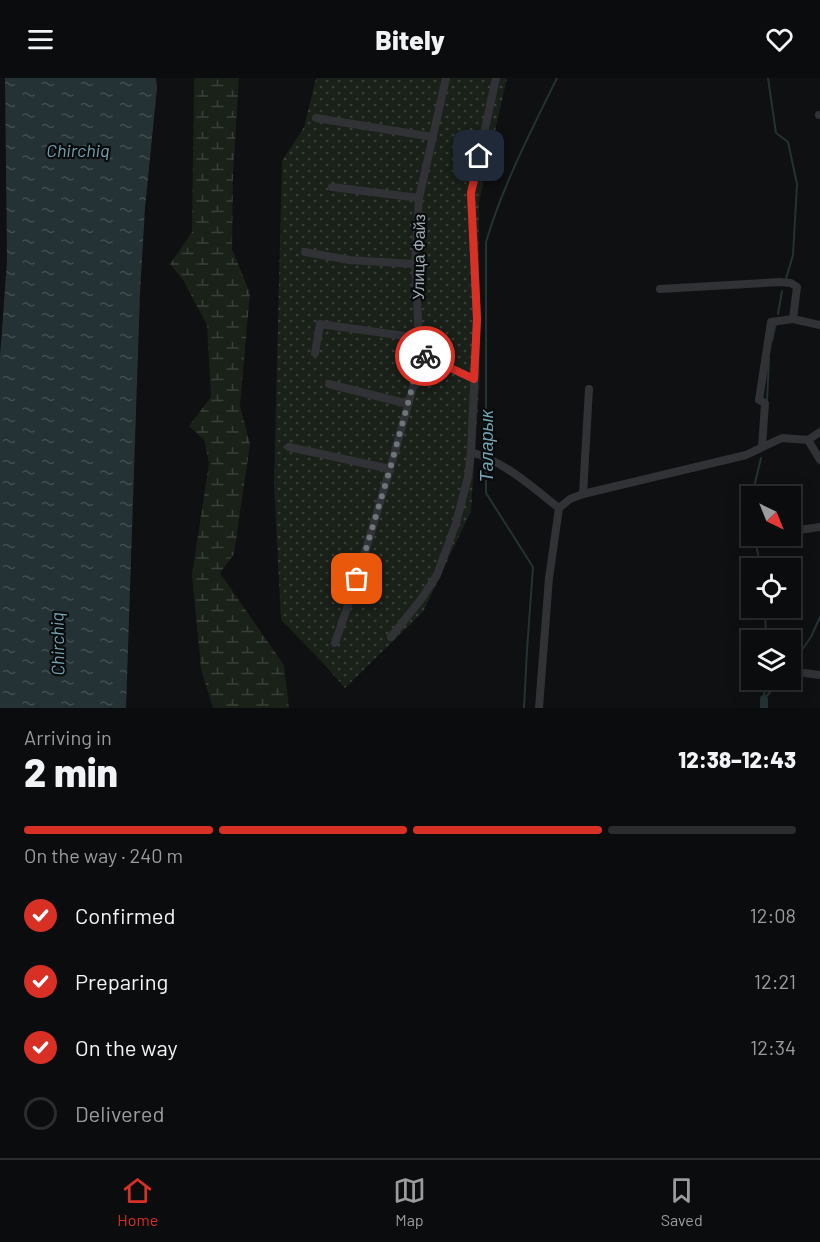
<!DOCTYPE html>
<meta charset="utf-8">
<style>
body{margin:0;font-family:Barlow,sans-serif;background:#141516;color:#f1f3f6;height:100vh;display:flex;flex-direction:column;font-size:22px;white-space:nowrap}
*{box-sizing:border-box;margin:0}
p{font-size:20px;color:#9a9b9d}
.icon{flex:none;width:33px;height:33px;fill:none;stroke:currentColor;stroke-width:2;stroke-linecap:round;stroke-linejoin:round}
.map{position:relative;height:630px;overflow:hidden}
.side{display:flex;flex-direction:column;background:#0b0c0d;flex:1}
.side>*{flex:none}
.needle{width:39px;rotate:137deg}
.tools{position:absolute;left:741px;top:408px;display:grid;gap:12px}
.tools a{display:grid;place-items:center;width:60px;height:60px;border-radius:0px;background:#0b0c0d;box-shadow:0 3px 15px #0003,0 0 0 2px #2b2c2e;font-size:30px}
.pin{position:absolute;display:grid;place-items:center;width:51px;height:51px;color:#fff;margin:-26px;border-radius:12px;box-shadow:0 3px 9px #0006}
.courier{position:absolute;display:grid;place-items:center;width:60px;height:60px;margin:-30px;border:4px solid #d93025;border-radius:50%;background:#fff;color:#222;box-shadow:0 2px 8px #0007}
.headline em{font-style:normal;font-weight:800}
.headline div{display:flex;flex-direction:column-reverse}
.headline{display:flex;align-items:center;justify-content:space-between;height:102px;padding:0 24px}
h1{font-size:39px;font-weight:800;line-height:45px}
.bar{display:grid;grid-template-columns:repeat(4,1fr);gap:9px 6px;align-content:center;height:72px;padding:0 24px}
.bar i{height:8px;border-radius:4px;background:#2b2c2e}
.bar .current{background:#d93025}
.bar p{grid-column:span 4}
ol{padding:0 24px;list-style:none}
li{display:flex;align-items:center;gap:18px;height:66px}
li p{margin-inline-start:auto}
li .icon{padding:6px;border-radius:50%;background:#d93025;color:#fff;stroke-width:4}
li:last-child{color:#9a9b9d}
li i{width:33px;height:33px;border:3px solid #2b2c2e;border-radius:50%}
header{display:flex;justify-content:space-between;align-items:center;height:78px;padding:0 24px;background:#0b0c0d;font-size:27px;font-weight:800}
.dock{display:flex;justify-content:space-around;align-items:center;height:84px;border-top:2px solid #2b2c2e;background:#0b0c0d;font-size:16px;color:#9a9b9d}
.dock a{display:grid;justify-items:center;gap:3px}
.dock .current{color:#d93025}
.map>svg:first-child{display:block}
.grass{fill:url(#grass-dots)}
.wetland{fill:url(#wetland-marsh)}
.water{fill:url(#water-ripples)}
.lines{fill:none;stroke-linecap:round;stroke-linejoin:round}
.stream{stroke:#253235;stroke-width:2}
.canal{stroke:#253235;stroke-width:8}
.minor{stroke:#303236;stroke-width:8}
.done{stroke:#6d747a;stroke-width:6;stroke-dasharray:0 10.8}
.route{stroke:#d93025;stroke-width:8}
.labels{text-anchor:middle;dominant-baseline:central;stroke-width:4.5;stroke-linejoin:round;paint-order:stroke}
.street-label{font-size:16px;fill:#9faab3;stroke:#0a0b0c}
.water-label{font-size:18px;font-style:italic;fill:#72a3b2;stroke:#0a0b0c}
</style>
<header><svg class="icon" aria-label="menu" viewBox="0 0 24 24"><path d="M4 6h16M4 12h16M4 18h16"/></svg>Bitely<svg class="icon" aria-label="heart" viewBox="0 0 24 24"><path d="M12 20l-8-8c-3-5 5-10 8-4 3-6 11-1 8 4z"/></svg></header>
<div class="map">
<svg width="820" height="630" viewBox="0 0 820 630">
<defs>
<pattern id="grass-dots" width="8" height="8" patternUnits="userSpaceOnUse" patternTransform="scale(1.5)"><rect width="8" height="8" fill="#1a2119"/><path d="M2 2h.1M6 6h.1" fill="none" stroke="#383f38" stroke-width="1.8" stroke-linecap="round"/></pattern>
<pattern id="wetland-marsh" width="20" height="14" patternUnits="userSpaceOnUse" patternTransform="scale(1.5)"><rect width="20" height="14" fill="#1a2119"/><path d="M1 5h8M5 5V1M11 12h8M15 12V8" fill="none" stroke="#383f38"/></pattern>
<pattern id="water-ripples" width="26" height="14" patternUnits="userSpaceOnUse" patternTransform="scale(1.5)"><rect width="26" height="14" fill="#253235"/><path d="M2 4q2-2 4 0t4 0M15 11q2-2 4 0t4 0" fill="none" stroke="#414d50"/></pattern>
</defs>
<rect width="100%" height="100%" fill="#0f1011"/>
<polygon class="grass" points="316,0 507,0 479,124 480,298 471,433 423,534 345,610 324,586 281,542 274,405 282,83 304,49"/>
<polygon class="wetland" points="194,0 239,0 233,97 232,171 250,215 240,328 250,366 234,476 220,495 284,587 289,630 213,630 201,591 192,497 209,385 204,362 189,348 211,319 207,247 183,202 170,186 192,154"/>
<polygon class="water" points="5,0 156,0 157,10 145,130 140,215 126,630 0,630 0,279 7,183"/>
<g class="lines">
<g class="stream">
<polyline points="768,0 776,55 788,64 797,106 793,177 786,201"/>
<polyline points="778,236 782,213"/>
<polyline points="772,263 776,245"/>
<polyline points="767,323 769,280"/>
<path d="M486,377v-213c17,-57 45,-111 71,-164"/>
<polyline points="486,383 486,415 533,489 527,572 524,630"/>
<polyline points="754,418 754,409 761,380"/>
<polyline points="756,458 756,467 761,490"/>
<polyline points="764,530 767,562"/>
<polyline points="790,589 811,559 820,539"/>
<polyline points="764,621 781,602"/>
<polyline points="764,621 765,602"/>
</g>
<polyline class="canal" points="764,621 764,630"/>
<g class="minor">
<polyline points="819,37 820,37"/>
<polyline points="316,40 433,59"/>
<polyline points="332,109 419,120"/>
<polyline points="305,174 349,182 415,186"/>
<polyline points="660,211 779,204 791,205 797,209 793,241 820,247"/>
<polyline points="315,275 320,246 419,260"/>
<polyline points="418,275 474,301"/>
<polyline points="329,306 408,326"/>
<polyline points="808,362 820,382"/>
<polyline points="289,369 390,391"/>
<polyline points="762,369 765,325 759,322 771,244 793,241"/>
<path d="M471,374c34,10 60,34 88,56l-10,70 -10,130"/>
<polyline points="583,416 589,311"/>
<polyline points="559,430 570,421 583,416 746,377 782,360 808,362 820,354"/>
<polyline points="800,452 820,449"/>
<polyline points="391,559 422,520 437,497 456,445 468,399 471,374 477,241 471,115 496,0"/>
<polyline points="335,565 357,501 390,391 415,302 419,260 415,186 419,120 446,0"/>
<polyline points="805,595 820,597"/>
</g>
</g>
<g class="lines">
<polyline class="done" points="357,501 390,391 411,314 418,275 425,278"/>
<polyline class="route" points="425,278 474,301 477,241 471,115 479,78"/>
</g>
<g class="labels">
<g class="street-label">
<text transform="translate(418 179) rotate(-89)">Улица Файз</text>
</g>
<g class="water-label">
<text x="78" y="72">Chirchiq</text>
<text transform="translate(486 368) rotate(-90)">Таларык</text>
<text transform="translate(57 566) rotate(-91)">Chirchiq</text>
</g>
</g>
</svg>
<div class="tools">
<a><svg class="needle" viewBox="-14 -14 28 28"><path d="M0-13l5 13h-10z" fill="#e53935"/><path d="M0 13l5-13h-10z" fill="#9a9b9d"/></svg></a>
<a><svg class="icon" aria-label="locate" viewBox="0 0 24 24"><circle cx="12" cy="12" r="6"/><path d="M12 2v4M12 18v4M2 12h4M18 12h4"/></svg></a>
<a><svg class="icon" aria-label="layers" viewBox="0 0 24 24"><path d="M12 4l9 5-9 5-9-5zM3 14l9 5 9-5"/></svg></a>
</div>
<div class="pin" style="left:357px;top:501px;background:#ea580c"><svg class="icon" aria-label="bag" viewBox="0 0 24 24"><path d="M5 8h14l-1 12H6zM9 8a3 3 0 0 1 6 0"/></svg></div>
<div class="pin" style="left:479px;top:78px;background:#1f2937"><svg class="icon" aria-label="home" viewBox="0 0 24 24"><path d="M3 11l9-7 9 7M6 9v11h12V9"/></svg></div>
<div class="courier" style="left:425px;top:278px"><svg class="icon" aria-label="bike" viewBox="0 0 24 24"><circle cx="6" cy="16" r="4"/><circle cx="18" cy="16" r="4"/><path d="M6 16l4-8h5l3 8M10 8l3 8H6M13 5h3"/></svg></div>
</div>
<section class="side">
<div class="headline"><div><h1>2 min</h1><p>Arriving in</p></div><em>12:38–12:43</em></div>
<div class="bar"><i class="current"></i><i class="current"></i><i class="current"></i><i></i><p>On the way · 240 m</p></div>
<ol>
<li><svg class="icon" aria-label="check" viewBox="0 0 24 24"><path d="M5 12l5 5 9-10"/></svg>Confirmed<p>12:08</p></li>
<li><svg class="icon" aria-label="check" viewBox="0 0 24 24"><path d="M5 12l5 5 9-10"/></svg>Preparing<p>12:21</p></li>
<li><svg class="icon" aria-label="check" viewBox="0 0 24 24"><path d="M5 12l5 5 9-10"/></svg>On the way<p>12:34</p></li>
<li><i></i>Delivered</li>
</ol>
</section>
<nav class="dock">
<a class="current"><svg class="icon" aria-label="home" viewBox="0 0 24 24"><path d="M3 11l9-7 9 7M6 9v11h12V9"/></svg>Home</a>
<a><svg class="icon" aria-label="map" viewBox="0 0 24 24"><path d="M3 6l6-2 6 2 6-2v14l-6 2-6-2-6 2zM9 4v14M15 6v14"/></svg>Map</a>
<a><svg class="icon" aria-label="saved" viewBox="0 0 24 24"><path d="M7 4h10v16l-5-4-5 4z"/></svg>Saved</a>
</nav>
